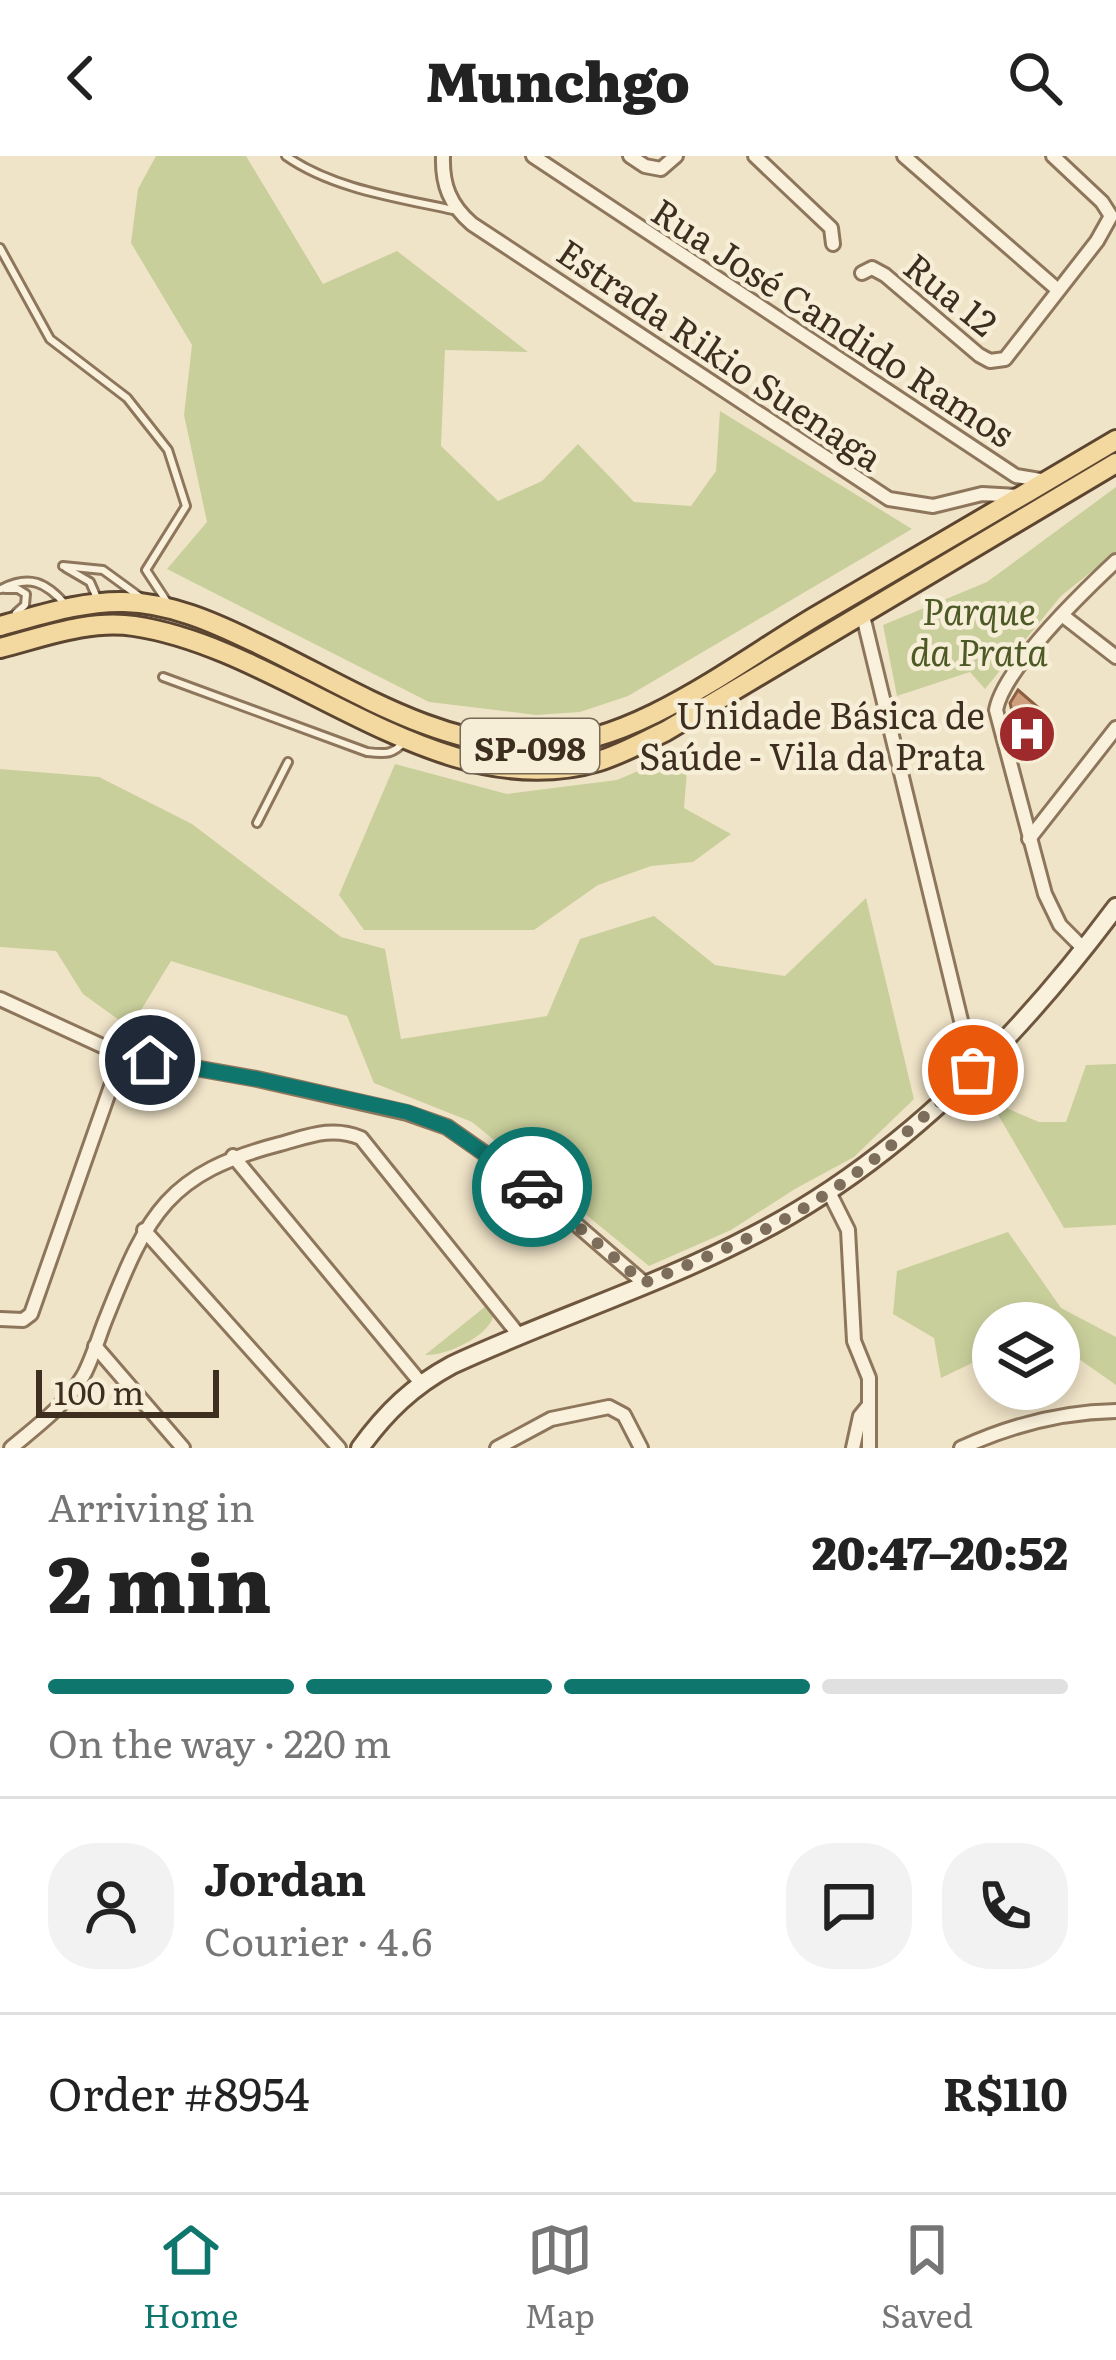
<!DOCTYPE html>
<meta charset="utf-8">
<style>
body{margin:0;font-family:Literata,serif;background:#f2f2f2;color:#222;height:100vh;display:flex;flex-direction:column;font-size:45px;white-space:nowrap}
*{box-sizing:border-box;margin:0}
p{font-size:39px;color:#767676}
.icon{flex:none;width:66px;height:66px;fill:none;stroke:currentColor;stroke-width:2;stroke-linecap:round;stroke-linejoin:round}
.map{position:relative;height:1292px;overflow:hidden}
.drawer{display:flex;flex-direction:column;background:#fff;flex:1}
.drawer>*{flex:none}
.buttons{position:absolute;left:972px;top:1146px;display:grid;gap:24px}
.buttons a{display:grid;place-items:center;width:108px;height:108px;border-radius:50%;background:#fff;box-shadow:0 6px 18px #0003;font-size:60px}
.scale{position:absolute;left:36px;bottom:30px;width:183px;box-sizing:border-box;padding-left:12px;border:6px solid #3d2e20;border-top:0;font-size:33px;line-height:42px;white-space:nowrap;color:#3d2e20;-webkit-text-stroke:9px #f7eed8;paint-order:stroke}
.pin{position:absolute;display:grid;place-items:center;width:102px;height:102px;color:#fff;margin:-51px;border:6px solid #fff;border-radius:50%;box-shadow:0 3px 12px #0007}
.courier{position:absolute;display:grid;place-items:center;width:120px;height:120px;margin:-60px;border:9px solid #0f766e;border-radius:50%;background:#fff;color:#222;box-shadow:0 3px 15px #0007}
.headline em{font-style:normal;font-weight:800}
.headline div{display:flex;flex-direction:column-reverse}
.headline{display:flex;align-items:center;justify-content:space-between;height:204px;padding:0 48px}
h1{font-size:78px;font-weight:800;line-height:90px}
.bar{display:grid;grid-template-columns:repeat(4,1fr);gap:18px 12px;align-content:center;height:144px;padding:0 48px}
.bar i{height:15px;border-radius:9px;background:#e0e0e0}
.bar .on{background:#0f766e}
.bar p{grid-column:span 4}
.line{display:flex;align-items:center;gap:30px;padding:0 48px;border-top:3px solid #e0e0e0}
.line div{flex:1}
.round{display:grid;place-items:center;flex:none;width:126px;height:126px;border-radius:48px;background:#f2f2f2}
header{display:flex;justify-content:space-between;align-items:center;height:156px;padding:0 48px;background:#fff;font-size:54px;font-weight:800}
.menu{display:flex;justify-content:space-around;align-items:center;height:168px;border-top:3px solid #e0e0e0;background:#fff;font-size:33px;color:#767676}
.menu a{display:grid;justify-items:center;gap:6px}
.menu .on{color:#0f766e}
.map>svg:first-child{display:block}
.green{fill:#c9cf9b}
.building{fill:#cf9f7d;stroke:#8d5f41;stroke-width:3}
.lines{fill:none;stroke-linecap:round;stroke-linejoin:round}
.lane-casing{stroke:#8d765c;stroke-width:12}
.street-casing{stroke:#8d765c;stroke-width:18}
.secondary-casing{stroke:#6f573f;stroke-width:22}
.primary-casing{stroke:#5b4430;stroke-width:24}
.lane{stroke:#faf1dc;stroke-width:6}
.street{stroke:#faf1dc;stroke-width:12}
.secondary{stroke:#faf1dc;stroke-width:16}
.primary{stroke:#f3d9a0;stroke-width:18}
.done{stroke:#7c6e5b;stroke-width:12;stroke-dasharray:0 21.6}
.route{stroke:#0f766e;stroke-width:15}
.labels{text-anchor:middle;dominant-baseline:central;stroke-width:9;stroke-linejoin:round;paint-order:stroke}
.shield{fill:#f7eed8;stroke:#756857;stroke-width:3}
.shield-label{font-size:33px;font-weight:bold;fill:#3d2e20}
.street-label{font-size:36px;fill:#3d2e20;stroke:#f7eed8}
.park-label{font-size:36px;font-style:italic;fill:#4d5a26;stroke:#f7eed8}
.poi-label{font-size:36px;fill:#3d2e20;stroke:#f7eed8;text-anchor:end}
</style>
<header><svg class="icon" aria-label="back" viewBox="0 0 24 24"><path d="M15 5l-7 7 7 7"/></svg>Munchgo<svg class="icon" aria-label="search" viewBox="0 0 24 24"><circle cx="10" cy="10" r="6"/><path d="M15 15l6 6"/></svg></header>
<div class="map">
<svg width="1116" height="1292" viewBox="0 0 1116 1292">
<rect width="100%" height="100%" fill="#f0e4c8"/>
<g class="green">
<polygon points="156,0 246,0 323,128 397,95 528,196 445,194 441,290 498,345 542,325 578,288 634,346 691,350 716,315 720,255 912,373 628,540 580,556 536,559 429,546 167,413 207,366 184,259 192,189 131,87 138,33"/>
<polygon points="1116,331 1116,396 1061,440 985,533 970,516 897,540 883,469 987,426"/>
<polygon points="671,601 687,615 684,652 731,678 693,706 651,710 598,729 534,774 364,774 339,739 395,608 507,638 617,624"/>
<polygon points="0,613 99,621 192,668 341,781 385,793 401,883 547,860 580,783 654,760 715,809 785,820 866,742 914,943 854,1001 795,1033 731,1074 649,1110 472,966 374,927 347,860 171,805 130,872 83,838 56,795 0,791"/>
<polygon points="1116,908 1116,1069 1064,1072 990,945 1039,966 1066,966 1086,909"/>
<polygon points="1008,1076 1061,1152 1116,1181 1116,1229 1059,1189 1059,1167 993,1167 993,1197 941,1222 934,1182 893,1158 897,1115"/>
<path d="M486,1150l7,11c-6,20 -47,39 -68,38z"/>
</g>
<polygon class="building" points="1018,534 1049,561 1022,596 1010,547"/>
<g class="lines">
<g class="lane-casing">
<g id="lane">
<path d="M286,0c47,33 113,42 167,54"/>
<polyline points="0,92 50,183 127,242 168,294 186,350 146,414 169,449"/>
<polyline points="63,410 103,414 140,441"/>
<polyline points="66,412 90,426 97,442"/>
<path d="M1,433c28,-15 45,-7 65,16"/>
<polyline points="5,433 18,433 26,438 25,449 16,457"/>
<path d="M163,521l204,75c19,2 26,3 39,-12"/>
<polyline points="257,667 288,606"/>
</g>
</g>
<g class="street-casing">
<g id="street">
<path d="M443,0c-1,29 7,49 29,68l417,275 44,7 49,-12 38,2"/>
<polyline points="533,0 1016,320 1046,325"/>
<polyline points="630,0 645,10 661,13 676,0"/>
<polyline points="755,0 831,72 833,88"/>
<polyline points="904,0 1058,134"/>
<polyline points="862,117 872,112 885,119 979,199 990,205 1005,203 1097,85 1111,60 1102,46 1053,0"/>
<polyline points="1062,459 1116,501"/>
<polyline points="863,460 973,914"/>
<polyline points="1029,683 1116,572"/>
<path d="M1084,793l-24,-24 -15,-31 -49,-184c8,-42 88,-119 120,-149"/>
<polyline points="0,843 122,899 257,923 407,957 447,971 533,1031 644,1127"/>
<polyline points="233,1000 420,1226"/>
<polyline points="829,1036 848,1074 854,1185 869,1222 869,1292"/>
<polyline points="144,1074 339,1292"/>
<polyline points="0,1163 23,1164 31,1158 122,899"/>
<polyline points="95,1190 183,1292"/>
<path d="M11,1292c25,-21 55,-43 72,-72 10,-18 16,-41 24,-60 41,-103 61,-143 173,-172 29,-8 52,-18 81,-6l157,196"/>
<polyline points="497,1292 551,1263 609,1251 624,1259 641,1292"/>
<polyline points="853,1292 860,1260 869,1249"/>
<path d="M961,1292c50,-23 100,-36 155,-37"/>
</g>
</g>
<g class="secondary-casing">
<path id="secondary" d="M360,1292c26,-36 53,-62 92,-83 99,-46 205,-79 302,-130 146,-75 265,-198 362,-328"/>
</g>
<g class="primary-casing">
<g id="primary">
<path d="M0,470c41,-11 82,-25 124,-24 46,1 89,20 130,40 90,42 184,107 287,104 95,-2 197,-84 277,-131 99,-58 199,-116 298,-175"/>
<path d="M0,492c43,-11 90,-29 134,-22 155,23 303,183 465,135 23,-7 46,-20 67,-30l450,-268"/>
</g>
</g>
<use href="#lane" class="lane"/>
<use href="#street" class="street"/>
<use href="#secondary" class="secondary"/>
<use href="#primary" class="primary"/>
</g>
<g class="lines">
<path class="done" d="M532,1031l112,96c63,-26 128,-52 185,-91 52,-34 99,-78 144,-122"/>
<polyline class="route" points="150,904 257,923 407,956 447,971 532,1031"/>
</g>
<defs>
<g id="hospital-disc" transform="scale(3)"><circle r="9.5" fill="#9e2a2b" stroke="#f7eed8"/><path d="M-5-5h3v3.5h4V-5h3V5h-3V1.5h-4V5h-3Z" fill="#fff"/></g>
</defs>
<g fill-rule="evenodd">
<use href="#hospital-disc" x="1027" y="578"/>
</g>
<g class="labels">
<rect class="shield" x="461" y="563" width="138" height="54" rx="9"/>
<g class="shield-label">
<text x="530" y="590">SP-098</text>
</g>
<g class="street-label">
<text transform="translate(952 137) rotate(39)">Rua 12</text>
<text transform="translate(834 165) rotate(33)">Rua José Candido Ramos</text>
<text transform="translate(721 197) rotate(34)">Estrada Rikio Suenaga</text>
</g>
<g class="park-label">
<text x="979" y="453">Parque<tspan x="979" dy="41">da Prata</tspan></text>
</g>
<g class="poi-label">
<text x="985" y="557">Unidade Básica de<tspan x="985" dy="41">Saúde - Vila da Prata</tspan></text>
</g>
</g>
</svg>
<div class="buttons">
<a><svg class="icon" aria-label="layers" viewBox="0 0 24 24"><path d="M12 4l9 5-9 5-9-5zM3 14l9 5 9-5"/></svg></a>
</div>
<div class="scale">100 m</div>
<div class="pin" style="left:973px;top:914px;background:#ea580c"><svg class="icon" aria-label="bag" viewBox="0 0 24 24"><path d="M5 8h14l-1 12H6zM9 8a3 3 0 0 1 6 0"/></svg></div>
<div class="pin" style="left:150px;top:904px;background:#1f2937"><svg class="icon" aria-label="home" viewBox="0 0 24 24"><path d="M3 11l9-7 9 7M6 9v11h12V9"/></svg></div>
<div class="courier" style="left:532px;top:1031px"><svg class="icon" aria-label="car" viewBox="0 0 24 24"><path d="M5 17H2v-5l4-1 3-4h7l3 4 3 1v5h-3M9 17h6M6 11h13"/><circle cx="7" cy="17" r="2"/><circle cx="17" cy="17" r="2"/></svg></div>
</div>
<section class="drawer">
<div class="headline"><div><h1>2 min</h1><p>Arriving in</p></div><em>20:47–20:52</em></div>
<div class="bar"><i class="on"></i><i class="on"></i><i class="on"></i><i></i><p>On the way · 220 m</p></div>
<div class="line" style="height:216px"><a class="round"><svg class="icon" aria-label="person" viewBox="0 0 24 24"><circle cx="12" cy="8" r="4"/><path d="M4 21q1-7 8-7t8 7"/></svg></a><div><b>Jordan</b><p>Courier · 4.6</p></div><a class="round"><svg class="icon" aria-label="chat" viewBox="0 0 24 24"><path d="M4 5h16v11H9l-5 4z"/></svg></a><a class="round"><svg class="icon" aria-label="phone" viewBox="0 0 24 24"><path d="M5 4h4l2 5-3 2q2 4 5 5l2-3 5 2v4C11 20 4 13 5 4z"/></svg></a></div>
<div class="line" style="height:156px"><div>Order #8954</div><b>R$110</b></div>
</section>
<nav class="menu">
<a class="on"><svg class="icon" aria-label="home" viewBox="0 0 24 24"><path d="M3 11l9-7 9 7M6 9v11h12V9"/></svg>Home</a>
<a><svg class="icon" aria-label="map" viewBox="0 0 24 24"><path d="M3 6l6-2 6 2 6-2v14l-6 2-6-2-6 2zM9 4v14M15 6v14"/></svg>Map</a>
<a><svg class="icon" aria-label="saved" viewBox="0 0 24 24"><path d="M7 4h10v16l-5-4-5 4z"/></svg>Saved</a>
</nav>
